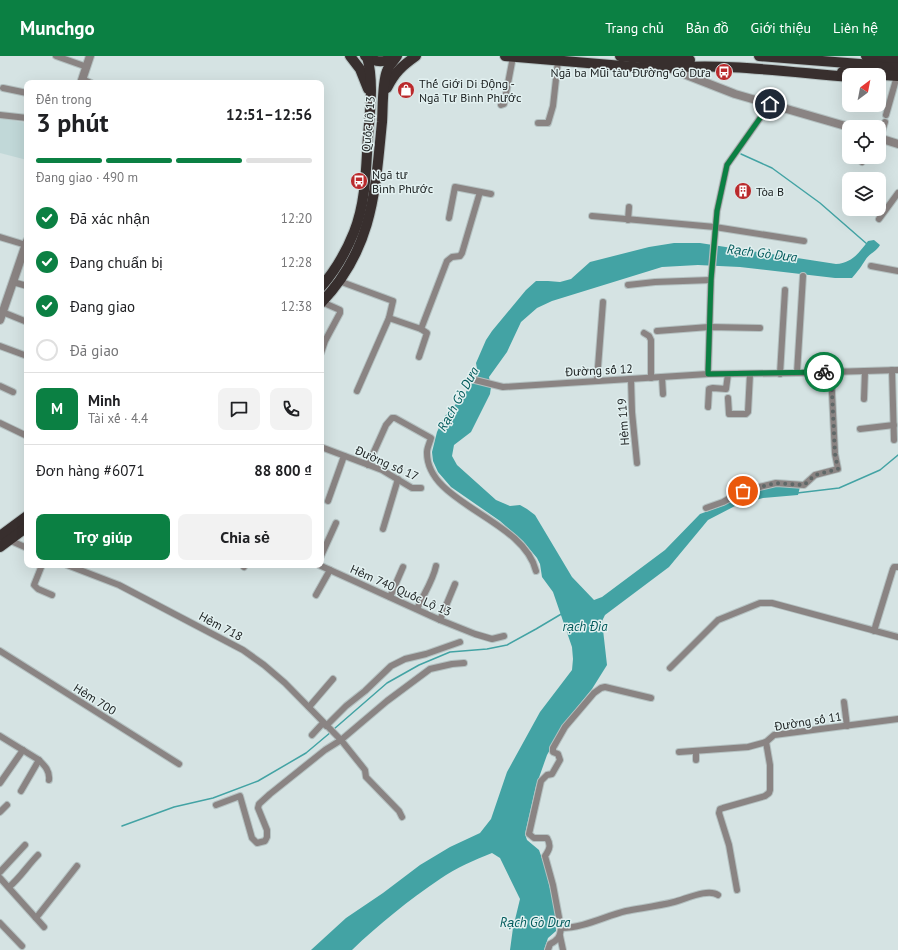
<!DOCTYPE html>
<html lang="vi">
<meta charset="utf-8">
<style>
body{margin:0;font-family:"PT Sans",sans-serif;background:#f2f2f2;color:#202124;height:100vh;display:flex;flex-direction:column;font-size:15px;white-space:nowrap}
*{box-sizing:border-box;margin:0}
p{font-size:13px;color:#757577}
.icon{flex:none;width:22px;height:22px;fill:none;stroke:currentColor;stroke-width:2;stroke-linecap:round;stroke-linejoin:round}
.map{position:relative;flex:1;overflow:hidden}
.panel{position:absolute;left:24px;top:24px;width:300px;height:488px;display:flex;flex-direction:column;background:#fff;border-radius:8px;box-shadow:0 4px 16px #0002}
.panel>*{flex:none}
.needle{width:26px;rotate:32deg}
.buttons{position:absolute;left:842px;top:12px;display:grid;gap:8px}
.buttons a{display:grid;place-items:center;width:44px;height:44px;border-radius:8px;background:#fff;box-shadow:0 4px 16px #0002;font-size:20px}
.pin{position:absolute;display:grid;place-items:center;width:34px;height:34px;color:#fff;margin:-17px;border:2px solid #fff;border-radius:50%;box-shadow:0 1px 4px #0007}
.courier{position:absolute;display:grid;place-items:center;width:40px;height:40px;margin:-20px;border:3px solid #0b8043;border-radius:50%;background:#fff;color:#222;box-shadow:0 1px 5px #0007}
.overview em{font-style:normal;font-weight:800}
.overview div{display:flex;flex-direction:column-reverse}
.overview{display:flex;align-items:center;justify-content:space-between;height:68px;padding:0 12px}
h1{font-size:26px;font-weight:800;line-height:30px}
.bar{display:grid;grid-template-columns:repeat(4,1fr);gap:6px 4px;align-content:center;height:48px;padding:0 12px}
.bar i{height:5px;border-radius:3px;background:#e0e0e0}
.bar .current{background:#0b8043}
.bar p{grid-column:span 4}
.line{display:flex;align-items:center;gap:10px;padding:0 12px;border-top:1px solid #e0e0e0}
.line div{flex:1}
.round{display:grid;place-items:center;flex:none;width:42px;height:42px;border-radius:8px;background:#f2f2f2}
ol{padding:0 12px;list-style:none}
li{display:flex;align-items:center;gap:12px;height:44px}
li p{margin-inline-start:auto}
li .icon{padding:4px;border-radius:50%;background:#0b8043;color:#fff;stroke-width:4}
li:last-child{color:#757577}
li i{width:22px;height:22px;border:2px solid #e0e0e0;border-radius:50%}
.cta{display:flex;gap:8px;margin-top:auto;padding:8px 12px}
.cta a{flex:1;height:46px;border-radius:8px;background:#0b8043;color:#fff;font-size:16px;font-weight:800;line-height:46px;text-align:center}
.cta a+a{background:#f2f2f2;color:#202124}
header{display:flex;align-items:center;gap:24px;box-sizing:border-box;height:56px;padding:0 20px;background:#0b8043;color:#fff}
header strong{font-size:19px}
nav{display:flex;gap:22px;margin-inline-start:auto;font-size:14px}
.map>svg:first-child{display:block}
.built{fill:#c1d8d8}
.water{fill:#43a3a4}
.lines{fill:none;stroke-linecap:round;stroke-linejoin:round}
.stream{stroke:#43a3a4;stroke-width:1.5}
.minor-casing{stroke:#b4c1c1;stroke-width:8}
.tertiary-casing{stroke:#b4c1c1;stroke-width:10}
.trunk-casing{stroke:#b4c1c1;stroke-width:12}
.minor{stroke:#8a8483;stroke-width:6}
.tertiary{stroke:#8a8483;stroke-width:8}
.trunk{stroke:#382f2e;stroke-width:10}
.done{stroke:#5f6868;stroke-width:4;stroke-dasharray:0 7.2}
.route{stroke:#0b8043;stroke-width:5}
.labels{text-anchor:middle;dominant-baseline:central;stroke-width:3;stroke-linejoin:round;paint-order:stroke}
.poi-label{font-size:12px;fill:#202525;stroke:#e2f0f0;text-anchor:start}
.street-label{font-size:12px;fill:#202525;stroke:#e2f0f0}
.water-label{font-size:13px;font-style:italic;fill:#025a5b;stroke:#e2f0f0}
</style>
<header>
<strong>Munchgo</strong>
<nav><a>Trang chủ</a><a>Bản đồ</a><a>Giới thiệu</a><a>Liên hệ</a></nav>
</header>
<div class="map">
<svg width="898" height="894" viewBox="0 0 898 894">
<rect width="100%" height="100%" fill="#d5e3e3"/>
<polygon class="built" points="0,62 27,67 27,104 0,97"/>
<path class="water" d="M874,184l6,5c-4,7 -10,8 -14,14 -5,8 -8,12 -14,19h-17l-95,-11 -42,-2 -36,2 -110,34 -15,7 -16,14 -14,30 -18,25 2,10 -1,7 -19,38 -17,13 -2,11 5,9 39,35 14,6 10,-1 7,4 8,6 37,62 22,23 8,-3 63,-47 35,-36 22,-8 17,-9 28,-9 14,-2 19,1 -2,8 -35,3 -28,8 -27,14 -39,47 -64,48 -3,6 5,44 -15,24 -26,32 -19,34 -11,31 -11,48 2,6 12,10 6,17 10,43 1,21 -8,7 -4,12h-34l3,-22 7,-29 -20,-41 -8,-5c-18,7 -36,15 -52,26 -31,21 -61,45 -88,71h-41l35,-32 37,-25 37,-28 30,-18 30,-14 11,-14 16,-47 33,-60 32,-42 1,-11 -1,-12 -19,-55 -11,-15 -2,-13 -3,-6 -14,-17 -23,-20 -49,-34 -13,-15 -5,-11 -1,-9 5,-20 7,-15 21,-23 12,-25 -1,-6 10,-23 6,-9 34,-41 10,-9h12l12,1 11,-3 19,-17 59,-15 25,-4h26l136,21c16,-1 23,-11 32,-23z"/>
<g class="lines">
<g class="stream">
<polyline points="741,98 772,112 820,147 867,188"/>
<polyline points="797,437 839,432 880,414 898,399"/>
<polyline points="334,673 387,627 419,609 450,596 487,593 507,589 536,573 563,557"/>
<polyline points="122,770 174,751 213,742 258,725 306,697 331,676"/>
</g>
<g class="minor-casing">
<g id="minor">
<polyline points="56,0 87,11"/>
<polyline points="82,23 91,27"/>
<polyline points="3,32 27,37"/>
<polyline points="501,49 504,48 513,1"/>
<polyline points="0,59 27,62"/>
<polyline points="886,59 897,20"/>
<polyline points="538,67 548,67 553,50 558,5"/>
<polyline points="880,82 885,66"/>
<polyline points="862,106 865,101"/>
<polyline points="592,160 715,171 804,185"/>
<polyline points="449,162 455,131 491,138"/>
<polyline points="879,163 898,137"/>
<polyline points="628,164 629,151"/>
<polyline points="0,181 26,189"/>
<polyline points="871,210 898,215"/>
<polyline points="339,225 393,245 389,262 357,335"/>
<polyline points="13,226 27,230"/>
<polyline points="628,229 655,226 711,224"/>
<polyline points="0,255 27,266"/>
<polyline points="389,262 421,273 427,277 419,301"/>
<polyline points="421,273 447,205 452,201 460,200 462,197 480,136"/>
<polyline points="657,275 709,271 760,272"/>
<polyline points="644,277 649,280 651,284 651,322"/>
<polyline points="0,290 27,300"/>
<polyline points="321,297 325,285 340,257 340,254 322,246"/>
<polyline points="892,314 894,384"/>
<polyline points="797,317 803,220"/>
<polyline points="708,318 711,224 717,155 727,109 770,48"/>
<polyline points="780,318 785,234"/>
<polyline points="662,321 663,338"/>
<polyline points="471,323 503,331 708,318 797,317 898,314"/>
<polyline points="631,323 632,356 637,407"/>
<polyline points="597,324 603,246"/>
<polyline points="0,330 13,336"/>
<polyline points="728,342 729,358 746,358 748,356 750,318"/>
<polyline points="864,343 865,315"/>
<polyline points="708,351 709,333 713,332 726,333 728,318"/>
<polyline points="0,367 27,380"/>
<polyline points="860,373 894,369"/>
<polyline points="321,391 382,414 412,432 421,432"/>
<path d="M368,409l18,-40 6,-7h3l36,20c-1,4 -4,10 -4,14 -1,52 96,66 109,119"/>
<polyline points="328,445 344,400"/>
<polyline points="706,452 723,446 743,435 776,427 804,429 815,419 838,413 835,398 831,316"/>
<polyline points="383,473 398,423"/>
<polyline points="9,484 27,492"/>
<polyline points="321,500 336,467"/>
<polyline points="42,509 34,529 38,533 52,539"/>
<polyline points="67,509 119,529 243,594 264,609 285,627 341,684 365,714 366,721 399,755 402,761"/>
<polyline points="319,509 440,564 475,578 492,583 504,580"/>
<polyline points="244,511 245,509"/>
<polyline points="316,539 330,514"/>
<polyline points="390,541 403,511"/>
<path d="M417,553c6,-14 16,-28 19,-43"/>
<polyline points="440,564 455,528"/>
<polyline points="874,575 893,513 894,511 898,511"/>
<polyline points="0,595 179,708"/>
<polyline points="670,612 718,564 760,547 772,547 898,581"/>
<path d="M651,642l-46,-11 -4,1 -7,5 -29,34 -12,21v4l5,2 2,6 -8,14 -5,1 -6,6 -12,53 5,4h13c4,7 3,11 -2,18l8,29 8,43c23,0 44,-12 65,-17 16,-3 32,-5 48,-9 12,-3 34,-14 44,-7"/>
<polyline points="844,646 847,670"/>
<polyline points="309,651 333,623"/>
<polyline points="326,670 346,650 365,635 391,610 405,603 426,598 460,586"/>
<polyline points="312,679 323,667"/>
<path d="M0,680l39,24c6,6 11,11 10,20"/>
<polyline points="679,696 748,691 766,686 774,679 898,663"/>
<polyline points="696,704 696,695"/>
<polyline points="0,727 23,694"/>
<polyline points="21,735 39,704"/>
<polyline points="216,749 240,740 252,782 257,787 265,785 267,781 267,774 258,752 259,748 270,738 325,694 341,684 387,645 430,613 452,608 464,607"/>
<polyline points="0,756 7,749"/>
<polyline points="0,816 25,789"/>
<polyline points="0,822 44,871"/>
<path d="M9,831c11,-9 19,-22 29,-32"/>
<polyline points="737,834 729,789 719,757 720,753 723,752 765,740 769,737 770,734 770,709 766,686"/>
<polyline points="36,862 77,810"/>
<polyline points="0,867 22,890"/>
<polyline points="560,880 563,894"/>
<path d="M548,894l2,-6c8,-4 10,-7 11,-16"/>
</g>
</g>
<g class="tertiary-casing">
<g id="tertiary">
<polyline points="671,13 735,38 849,71"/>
<polyline points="81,27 90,0"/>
<polyline points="879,82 898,88"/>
<polyline points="0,264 27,185"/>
</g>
</g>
<g class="trunk-casing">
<g id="trunk">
<polyline points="350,0 360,13 368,33"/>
<path d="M365,0c10,7 21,7 31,0"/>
<path d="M505,0l153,13c62,-7 129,3 191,8"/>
<polyline points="620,0 661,4 690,4"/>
<polyline points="759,0 898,11"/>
<polyline points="866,0 898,2"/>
<polyline points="842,16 898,20"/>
<path d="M387,32c8,-16 15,-22 29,-32"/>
<path d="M321,231c14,-16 25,-35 33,-55 12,-30 12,-64 14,-96 2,-24 6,-56 -1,-79"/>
<path d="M321,247c52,-54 54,-111 61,-181 1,-13 0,-39 5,-51 2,-6 7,-10 10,-15"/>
<polyline points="0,480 27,460"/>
<polyline points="0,491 27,471"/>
</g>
</g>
<use href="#minor" class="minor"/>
<use href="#tertiary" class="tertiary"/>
<use href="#trunk" class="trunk"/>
</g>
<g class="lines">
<polyline class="done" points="743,435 776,427 804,429 815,419 838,413 835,398 831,316 824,316"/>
<polyline class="route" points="770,48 727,109 717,155 711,224 708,318 824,316"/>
</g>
<defs>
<g id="bus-disc" transform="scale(0.9)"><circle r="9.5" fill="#ba2a2c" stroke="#e2f0f0"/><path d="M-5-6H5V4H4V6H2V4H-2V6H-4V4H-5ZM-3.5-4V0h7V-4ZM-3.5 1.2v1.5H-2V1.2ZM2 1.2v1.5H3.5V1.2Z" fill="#fff"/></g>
<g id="shop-disc" transform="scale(0.9)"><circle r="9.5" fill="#ba2a2c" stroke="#e2f0f0"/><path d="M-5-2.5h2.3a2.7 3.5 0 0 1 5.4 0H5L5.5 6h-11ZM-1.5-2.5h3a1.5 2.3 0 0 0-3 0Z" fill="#fff"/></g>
<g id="building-disc" transform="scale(0.9)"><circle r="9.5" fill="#ba2a2c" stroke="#e2f0f0"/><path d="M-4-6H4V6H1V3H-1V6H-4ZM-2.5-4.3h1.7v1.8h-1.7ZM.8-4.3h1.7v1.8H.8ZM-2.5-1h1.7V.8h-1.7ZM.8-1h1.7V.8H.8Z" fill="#fff"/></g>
</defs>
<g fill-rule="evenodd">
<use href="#bus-disc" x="724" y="16"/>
<use href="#shop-disc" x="406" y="34"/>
<use href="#bus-disc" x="359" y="125"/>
<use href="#building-disc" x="743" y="135"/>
</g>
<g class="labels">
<g class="poi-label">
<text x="711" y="16" text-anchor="end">Ngã ba Mũi tàu Đường Gò Dưa</text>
<text x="419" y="27">Thế Giới Di Động -<tspan x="419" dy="14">Ngã Tư Bình Phước</tspan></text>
<text x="372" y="118">Ngã tư<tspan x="372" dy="14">Bình Phước</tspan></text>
<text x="756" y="135">Tòa B</text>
</g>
<g class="street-label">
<text transform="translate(368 68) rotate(-85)">Quốc lộ 13</text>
<text transform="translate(599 314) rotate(-3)">Đường số 12</text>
<text transform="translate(623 366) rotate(-94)">Hẻm 119</text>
<text transform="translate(387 407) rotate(24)">Đường số 17</text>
<text transform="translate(401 534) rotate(24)">Hẻm 740 Quốc Lộ 13</text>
<text transform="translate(221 570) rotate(28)">Hẻm 718</text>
<text transform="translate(95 643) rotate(32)">Hẻm 700</text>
<text transform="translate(808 665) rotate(-9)">Đường số 11</text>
</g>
<g class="water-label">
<text transform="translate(762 197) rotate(7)">Rạch Gò Dưa</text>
<text transform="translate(458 343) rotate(-61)">Rạch Gò Dưa</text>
<text x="585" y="570">rạch Đìa</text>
<text x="535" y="866">Rạch Gò Dưa</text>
</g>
</g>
</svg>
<div class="buttons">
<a><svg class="needle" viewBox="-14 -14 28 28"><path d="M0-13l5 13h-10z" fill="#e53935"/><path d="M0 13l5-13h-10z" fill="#757577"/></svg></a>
<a><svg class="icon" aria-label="locate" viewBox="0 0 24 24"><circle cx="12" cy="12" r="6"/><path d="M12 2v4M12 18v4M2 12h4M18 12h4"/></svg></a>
<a><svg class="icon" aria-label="layers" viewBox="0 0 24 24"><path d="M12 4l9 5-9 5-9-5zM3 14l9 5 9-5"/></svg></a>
</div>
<div class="pin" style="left:743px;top:435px;background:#ea580c"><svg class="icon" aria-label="bag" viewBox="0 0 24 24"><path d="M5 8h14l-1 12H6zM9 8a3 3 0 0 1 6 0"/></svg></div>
<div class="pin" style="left:770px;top:48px;background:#1f2937"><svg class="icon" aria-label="home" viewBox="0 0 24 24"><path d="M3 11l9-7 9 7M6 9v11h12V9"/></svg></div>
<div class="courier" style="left:824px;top:316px"><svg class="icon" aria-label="bike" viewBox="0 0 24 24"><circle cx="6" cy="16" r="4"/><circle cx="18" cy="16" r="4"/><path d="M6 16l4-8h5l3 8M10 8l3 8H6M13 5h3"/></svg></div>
<section class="panel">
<div class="overview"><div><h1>3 phút</h1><p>Đến trong</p></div><em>12:51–12:56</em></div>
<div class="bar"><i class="current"></i><i class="current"></i><i class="current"></i><i></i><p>Đang giao · 490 m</p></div>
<ol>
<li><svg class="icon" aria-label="check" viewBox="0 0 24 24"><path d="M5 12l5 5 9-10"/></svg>Đã xác nhận<p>12:20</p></li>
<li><svg class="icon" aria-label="check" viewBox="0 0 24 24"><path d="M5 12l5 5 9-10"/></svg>Đang chuẩn bị<p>12:28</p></li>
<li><svg class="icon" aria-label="check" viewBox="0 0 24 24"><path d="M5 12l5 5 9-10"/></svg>Đang giao<p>12:38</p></li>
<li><i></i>Đã giao</li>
</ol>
<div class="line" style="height:72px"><b class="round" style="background:#0b8043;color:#fff">M</b><div><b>Minh</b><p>Tài xế · 4.4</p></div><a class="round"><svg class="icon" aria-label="chat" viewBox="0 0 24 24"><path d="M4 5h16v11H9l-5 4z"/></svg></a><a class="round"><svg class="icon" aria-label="phone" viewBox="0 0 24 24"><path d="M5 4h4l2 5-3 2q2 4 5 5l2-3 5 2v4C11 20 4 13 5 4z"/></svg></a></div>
<div class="line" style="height:52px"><div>Đơn hàng #6071</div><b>88 800 ₫</b></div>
<div class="cta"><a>Trợ giúp</a><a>Chia sẻ</a></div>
</section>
</div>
